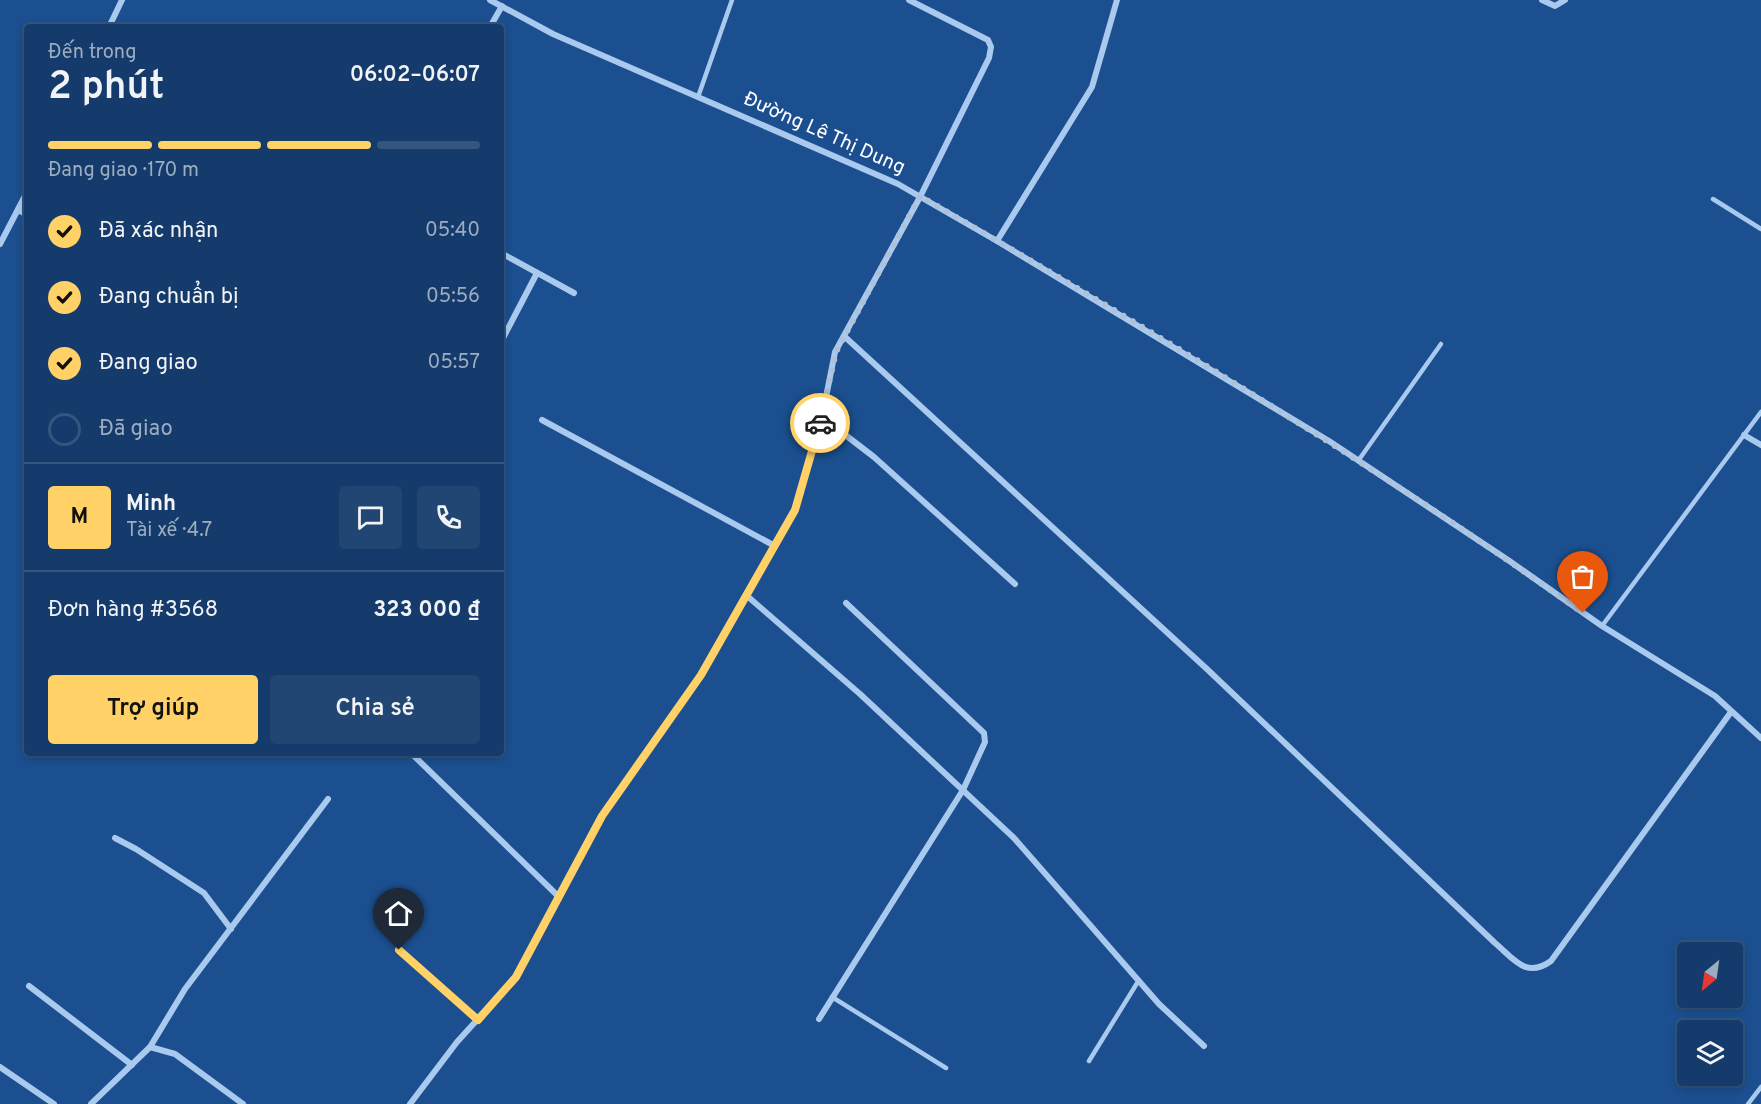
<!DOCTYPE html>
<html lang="vi">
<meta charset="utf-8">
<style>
body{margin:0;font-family:Overpass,sans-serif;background:#214673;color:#f1f3f6;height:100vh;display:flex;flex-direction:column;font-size:22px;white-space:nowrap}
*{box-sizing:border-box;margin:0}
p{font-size:20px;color:#9dadc1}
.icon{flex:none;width:33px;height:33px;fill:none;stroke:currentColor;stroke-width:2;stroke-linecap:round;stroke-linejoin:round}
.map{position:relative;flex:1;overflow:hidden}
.details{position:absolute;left:24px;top:24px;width:480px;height:732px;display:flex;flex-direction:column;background:#143b6b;border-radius:6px;box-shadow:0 3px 9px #0003,0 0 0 2px #33557e}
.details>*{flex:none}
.needle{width:39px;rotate:209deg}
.buttons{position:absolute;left:1677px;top:942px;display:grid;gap:12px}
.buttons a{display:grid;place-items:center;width:66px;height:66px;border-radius:6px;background:#143b6b;box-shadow:0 3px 9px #0003,0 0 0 2px #33557e;font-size:30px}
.pin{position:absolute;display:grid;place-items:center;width:51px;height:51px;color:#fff;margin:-62px -26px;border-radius:50% 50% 50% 0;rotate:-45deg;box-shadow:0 0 6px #0007}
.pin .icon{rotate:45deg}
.courier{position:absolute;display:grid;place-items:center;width:60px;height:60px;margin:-30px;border:4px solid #ffd166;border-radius:50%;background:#fff;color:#222;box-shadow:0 2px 8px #0007}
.overview em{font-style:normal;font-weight:600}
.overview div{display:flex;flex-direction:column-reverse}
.overview{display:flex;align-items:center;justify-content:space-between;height:102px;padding:0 24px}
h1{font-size:39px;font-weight:600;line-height:45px}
.bar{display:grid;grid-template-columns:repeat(4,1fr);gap:9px 6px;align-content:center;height:72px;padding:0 24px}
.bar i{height:8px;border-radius:4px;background:#33557e}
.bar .selected{background:#ffd166}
.bar p{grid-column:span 4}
.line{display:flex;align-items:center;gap:15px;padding:0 24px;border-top:2px solid #33557e}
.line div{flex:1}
.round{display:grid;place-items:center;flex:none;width:63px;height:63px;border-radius:6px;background:#214673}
ol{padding:0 24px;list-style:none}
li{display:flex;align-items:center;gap:18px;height:66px}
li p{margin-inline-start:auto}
li .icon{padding:6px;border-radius:50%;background:#ffd166;color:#111;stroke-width:4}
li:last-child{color:#9dadc1}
li i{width:33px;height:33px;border:3px solid #33557e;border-radius:50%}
.button{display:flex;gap:12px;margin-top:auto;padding:12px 24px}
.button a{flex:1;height:69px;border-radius:6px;background:#ffd166;color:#111;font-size:24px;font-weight:600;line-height:69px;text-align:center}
.button a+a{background:#214673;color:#f1f3f6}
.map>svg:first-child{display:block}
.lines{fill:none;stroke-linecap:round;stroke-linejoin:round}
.lane{stroke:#a9c9ee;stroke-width:4.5}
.street{stroke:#a9c9ee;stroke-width:6}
.done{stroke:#afc1d8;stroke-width:6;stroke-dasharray:0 10.8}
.route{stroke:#ffd166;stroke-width:8}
.labels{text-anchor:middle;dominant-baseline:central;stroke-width:5;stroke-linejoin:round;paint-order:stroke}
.street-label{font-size:20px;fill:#fff;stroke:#1b4f8f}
</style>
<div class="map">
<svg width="1761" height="1104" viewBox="0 0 1761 1104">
<rect width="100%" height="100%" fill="#1b4f8f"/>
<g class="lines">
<g class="lane">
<polyline points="698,97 732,0"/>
<polyline points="1713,199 1761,229"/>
<polyline points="1358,461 1441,344"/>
<polyline points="1602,626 1761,412"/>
<polyline points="832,997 946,1068"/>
<polyline points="1089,1061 1139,980"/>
<polyline points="1748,1104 1761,1087"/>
</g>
<g class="street">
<polyline points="490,0 553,34 898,184 997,241 1329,441 1508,560 1602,626 1715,696 1761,738"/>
<polyline points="1542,0 1555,6 1565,0"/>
<polyline points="109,27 122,0"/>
<polyline points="490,27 502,6"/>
<polyline points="18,210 27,215"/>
<polyline points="997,241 1092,87 1117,0"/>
<polyline points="0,244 27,192"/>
<polyline points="501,253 574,293"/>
<path d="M844,336l364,334 287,273c19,16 31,36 56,18l180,-249"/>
<polyline points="501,342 537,273"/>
<polyline points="822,417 874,457 1015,584"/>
<polyline points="542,420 775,546"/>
<polyline points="1744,435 1761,445"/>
<polyline points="746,595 860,694 1014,838 1159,1004 1204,1046"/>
<polyline points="411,753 558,896"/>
<polyline points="115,838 136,849 204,893 231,929"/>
<polyline points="399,950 478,1020"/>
<polyline points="29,986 132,1065"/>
<polyline points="819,1019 963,790 985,742 984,733 846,603"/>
<polyline points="150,1047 185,989 328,799"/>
<polyline points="0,1067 54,1104"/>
<polyline points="91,1104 150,1047 175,1054 243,1104"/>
<polyline points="410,1104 457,1042 516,977 602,816 701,675 795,510 822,417 835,352 920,197 989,58 991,47 988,40 909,0"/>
</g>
</g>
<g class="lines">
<path class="done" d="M820,423l16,-71 84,-156c226,131 450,265 663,417"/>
<polyline class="route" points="399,950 478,1020 516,977 602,816 701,675 795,510 820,423"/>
</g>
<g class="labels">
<g class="street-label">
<text transform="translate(824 134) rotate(24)">Đường Lê Thị Dung</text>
</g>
</g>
</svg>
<div class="buttons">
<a><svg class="needle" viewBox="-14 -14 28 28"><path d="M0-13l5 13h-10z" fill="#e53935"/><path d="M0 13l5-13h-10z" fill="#9dadc1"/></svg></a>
<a><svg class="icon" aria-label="layers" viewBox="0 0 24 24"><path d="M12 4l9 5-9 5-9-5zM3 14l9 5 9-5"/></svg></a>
</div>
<div class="pin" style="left:1583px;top:613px;background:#ea580c"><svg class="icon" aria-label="bag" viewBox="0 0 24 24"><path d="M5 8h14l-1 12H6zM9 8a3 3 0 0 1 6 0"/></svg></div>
<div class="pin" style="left:399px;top:950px;background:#1f2937"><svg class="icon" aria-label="home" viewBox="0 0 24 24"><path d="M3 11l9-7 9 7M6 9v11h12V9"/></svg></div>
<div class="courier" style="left:820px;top:423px"><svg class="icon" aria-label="car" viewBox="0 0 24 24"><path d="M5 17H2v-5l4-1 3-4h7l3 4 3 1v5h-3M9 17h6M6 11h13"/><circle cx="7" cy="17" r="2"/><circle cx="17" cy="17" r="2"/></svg></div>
<section class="details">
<div class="overview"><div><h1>2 phút</h1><p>Đến trong</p></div><em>06:02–06:07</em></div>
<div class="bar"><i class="selected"></i><i class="selected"></i><i class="selected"></i><i></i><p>Đang giao · 170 m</p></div>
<ol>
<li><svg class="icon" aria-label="check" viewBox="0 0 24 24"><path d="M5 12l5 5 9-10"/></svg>Đã xác nhận<p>05:40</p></li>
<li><svg class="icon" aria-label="check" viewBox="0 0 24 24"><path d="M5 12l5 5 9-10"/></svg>Đang chuẩn bị<p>05:56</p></li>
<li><svg class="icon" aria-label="check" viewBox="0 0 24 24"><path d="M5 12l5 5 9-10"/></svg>Đang giao<p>05:57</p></li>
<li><i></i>Đã giao</li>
</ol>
<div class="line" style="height:108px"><b class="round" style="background:#ffd166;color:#111">M</b><div><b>Minh</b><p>Tài xế · 4.7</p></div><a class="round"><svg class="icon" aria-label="chat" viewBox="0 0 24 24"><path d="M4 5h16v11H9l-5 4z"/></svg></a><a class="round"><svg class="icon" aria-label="phone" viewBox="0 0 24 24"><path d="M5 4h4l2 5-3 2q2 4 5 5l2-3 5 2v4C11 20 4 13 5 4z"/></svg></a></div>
<div class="line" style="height:78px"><div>Đơn hàng #3568</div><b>323 000 ₫</b></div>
<div class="button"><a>Trợ giúp</a><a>Chia sẻ</a></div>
</section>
</div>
